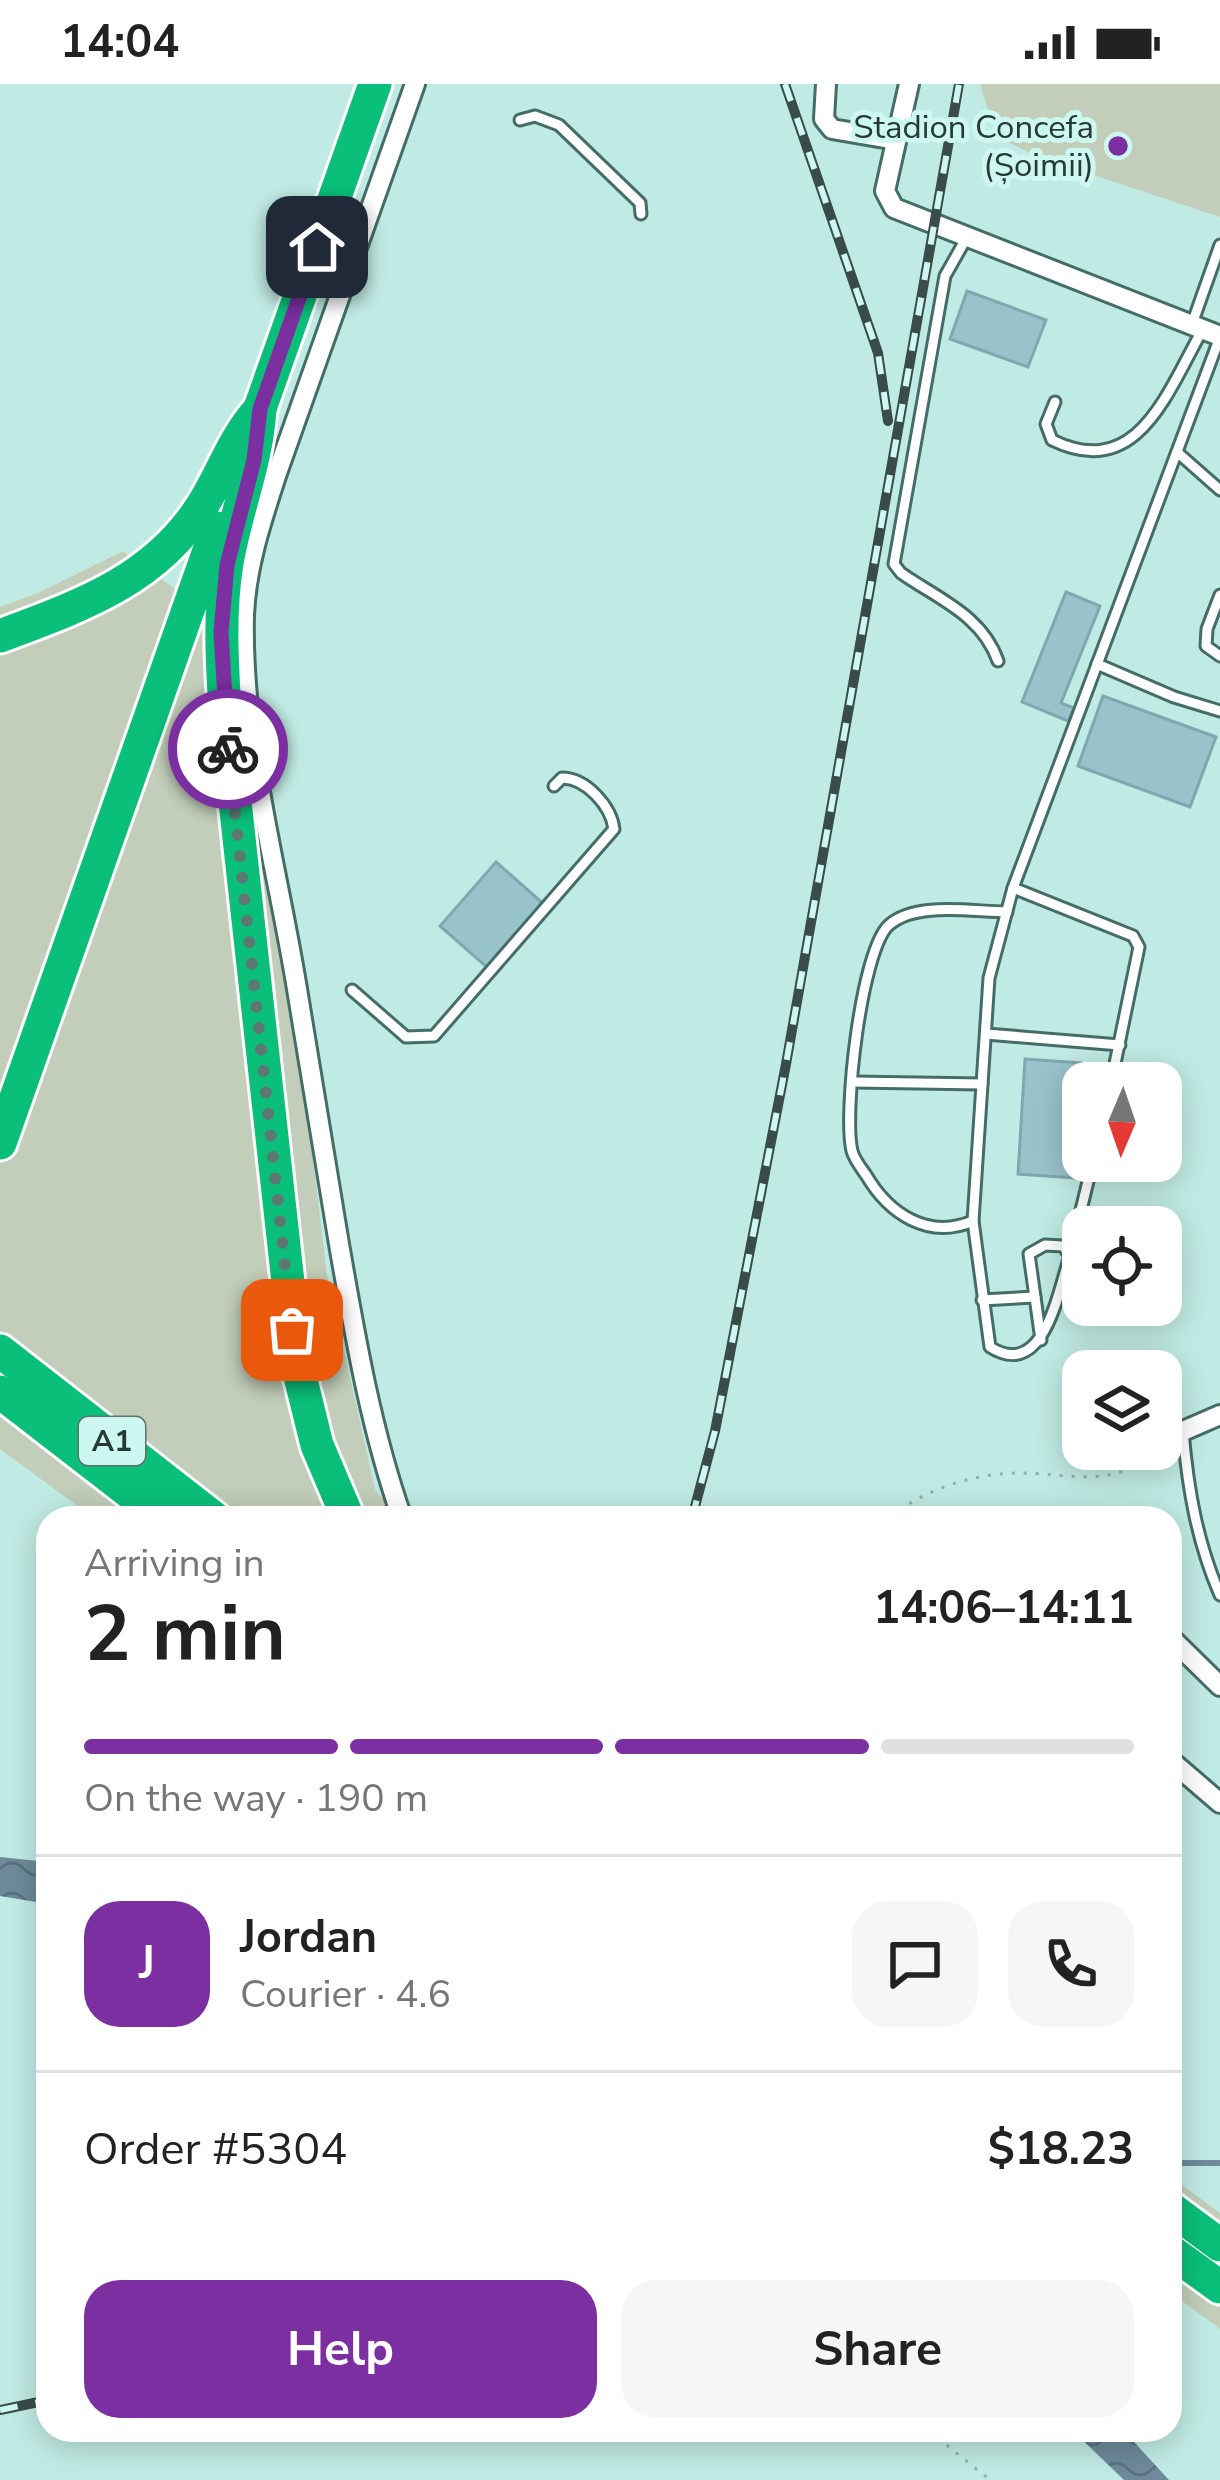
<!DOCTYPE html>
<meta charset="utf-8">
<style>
body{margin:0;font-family:"Nunito Sans",sans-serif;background:#f6f6f6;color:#222;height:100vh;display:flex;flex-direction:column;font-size:45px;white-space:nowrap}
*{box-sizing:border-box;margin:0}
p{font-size:39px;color:#767676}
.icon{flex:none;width:66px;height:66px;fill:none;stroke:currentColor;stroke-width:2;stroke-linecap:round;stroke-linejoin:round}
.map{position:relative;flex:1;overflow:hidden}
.panel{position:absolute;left:36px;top:1422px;width:1146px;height:936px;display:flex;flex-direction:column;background:#fff;border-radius:36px;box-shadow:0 6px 30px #0003}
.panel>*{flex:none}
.needle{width:78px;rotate:182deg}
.controls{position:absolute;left:1062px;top:978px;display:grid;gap:24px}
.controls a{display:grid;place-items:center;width:120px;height:120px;border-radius:24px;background:#fff;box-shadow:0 6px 30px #0003;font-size:60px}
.pin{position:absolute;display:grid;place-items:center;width:102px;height:102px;color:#fff;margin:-51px;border-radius:24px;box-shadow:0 6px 18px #0006}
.courier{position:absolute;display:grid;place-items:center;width:120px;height:120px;margin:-60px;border:9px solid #7c2fa0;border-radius:50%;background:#fff;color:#222;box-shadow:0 3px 15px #0007}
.head em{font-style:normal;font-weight:700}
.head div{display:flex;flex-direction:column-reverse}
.head{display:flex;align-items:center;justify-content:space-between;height:204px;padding:0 48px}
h1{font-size:78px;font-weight:700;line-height:90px}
.bar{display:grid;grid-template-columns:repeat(4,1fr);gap:18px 12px;align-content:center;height:144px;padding:0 48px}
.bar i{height:15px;border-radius:9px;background:#e0e0e0}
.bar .selected{background:#7c2fa0}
.bar p{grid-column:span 4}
.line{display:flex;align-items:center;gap:30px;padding:0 48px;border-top:3px solid #e0e0e0}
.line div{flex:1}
.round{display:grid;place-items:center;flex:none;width:126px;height:126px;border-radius:36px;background:#f6f6f6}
.cta{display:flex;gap:24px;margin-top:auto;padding:24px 48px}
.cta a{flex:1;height:138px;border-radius:36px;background:#7c2fa0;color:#fff;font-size:48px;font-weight:700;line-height:138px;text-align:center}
.cta a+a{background:#f6f6f6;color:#222}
.status{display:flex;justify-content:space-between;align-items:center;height:84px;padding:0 60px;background:#fff;direction:ltr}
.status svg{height:33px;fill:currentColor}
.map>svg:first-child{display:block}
.grass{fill:#c2ceb9}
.water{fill:url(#water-waves)}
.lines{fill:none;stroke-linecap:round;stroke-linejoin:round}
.stream{stroke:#6e8a9b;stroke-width:6}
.building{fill:#99c3cb;stroke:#7ea8af;stroke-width:3}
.lane-casing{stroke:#456d67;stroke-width:15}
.street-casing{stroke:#456d67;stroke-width:24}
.highway-casing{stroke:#fff;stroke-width:39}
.path{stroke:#8fb1ac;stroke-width:3;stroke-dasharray:3 9;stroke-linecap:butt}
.lane{stroke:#fff;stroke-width:9}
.street{stroke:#fff;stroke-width:18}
.highway{stroke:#0abf79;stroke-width:33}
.rail-casing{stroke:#394c49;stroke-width:10}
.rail{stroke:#ccf8f1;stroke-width:6;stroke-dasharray:18;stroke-linecap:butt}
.done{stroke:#5d7773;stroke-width:12;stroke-dasharray:0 21.6}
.route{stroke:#7c2fa0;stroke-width:15}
.poi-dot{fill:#7c2fa0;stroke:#ccf8f1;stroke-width:4.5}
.labels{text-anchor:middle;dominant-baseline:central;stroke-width:10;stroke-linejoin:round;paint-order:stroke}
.shield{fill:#ccf8f1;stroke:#59726e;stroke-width:3}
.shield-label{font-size:30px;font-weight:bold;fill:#283936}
.poi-label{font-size:33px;fill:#283936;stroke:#ccf8f1;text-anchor:end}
</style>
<div class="status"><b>14:04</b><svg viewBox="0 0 49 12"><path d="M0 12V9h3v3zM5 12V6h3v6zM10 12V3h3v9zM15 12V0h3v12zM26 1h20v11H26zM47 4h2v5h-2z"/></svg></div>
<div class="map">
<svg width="1220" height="2396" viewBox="0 0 1220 2396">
<defs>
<pattern id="water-waves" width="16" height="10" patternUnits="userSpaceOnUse" patternTransform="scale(3)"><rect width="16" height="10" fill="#6e8a9b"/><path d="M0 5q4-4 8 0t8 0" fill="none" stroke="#5a727f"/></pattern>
</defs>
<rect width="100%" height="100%" fill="#c0ebe4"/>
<g class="grass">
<polygon points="980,0 1220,0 1220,133 1036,72 996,52"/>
<polygon points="123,467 251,560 327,1191 375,1405 397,1434 94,1434 0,1365 0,523 38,509"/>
<polygon points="1170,2092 1220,2129 1220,2245 1170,2208"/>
</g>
<g class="water">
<polygon points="0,1773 48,1778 48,1820 0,1812"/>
<polygon points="1072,2346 1123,2346 1169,2396 1124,2396"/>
</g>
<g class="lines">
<polyline class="stream" points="1170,2079 1220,2079"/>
</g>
<g class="building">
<polygon points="967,207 1046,236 1028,283 950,255"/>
<polygon points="1066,508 1100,522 1061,619 1074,624 1068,637 1022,618"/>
<polygon points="1103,612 1216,653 1190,723 1078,682"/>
<polygon points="496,778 546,822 490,886 440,842"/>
<polygon points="1025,975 1081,979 1074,1094 1018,1090"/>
</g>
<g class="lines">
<g class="lane-casing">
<g id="lane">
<polyline points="520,36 535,32 559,41 640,119 641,130"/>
<path d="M967,153l-22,39 -51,288 7,9c37,26 81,42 97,88"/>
<polyline points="1192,240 1220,161"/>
<path d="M1055,318l-9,22 6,16c86,42 115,-48 151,-111"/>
<polyline points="1177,368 1220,406"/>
<polyline points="1220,511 1207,545 1206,562 1220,572"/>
<polyline points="1097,580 1174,613 1220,627"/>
<path d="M1013,804l-24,90 -16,243 17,126c54,34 68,-55 80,-91l-7,-10 -18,-1 -16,9 12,86"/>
<path d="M352,906l54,47 28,-1 180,-207c-3,-23 -28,-51 -52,-51l-8,8"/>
<polyline points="986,950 1120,961"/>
<polyline points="853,998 982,1000"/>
<polyline points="1111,999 1139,863 1133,852 1013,804 1220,253"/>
<path d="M973,1137c-45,19 -84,-7 -107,-46 -5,-7 -12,-16 -14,-24 -9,-37 9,-201 37,-226 27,-24 84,-13 118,-13"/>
<polyline points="1070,1171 1093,1077"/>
<polyline points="982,1216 1035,1213"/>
<path d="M1183,1348c5,57 14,110 37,163"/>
</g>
</g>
<g class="street-casing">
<g id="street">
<polyline points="826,0 824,35 832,45 896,56"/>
<polyline points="909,0 885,107 894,124 1220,252"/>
<polyline points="1183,1347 1220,1331"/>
<path d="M402,1434c-31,-88 -47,-182 -63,-274 -14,-87 -28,-174 -43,-261 -20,-121 -55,-244 -52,-368 2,-49 18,-96 33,-142l138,-389"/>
<polyline points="1170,1553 1220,1602"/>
<polyline points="1170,1676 1220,1719"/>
</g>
</g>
<g class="highway-casing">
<g id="highway">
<path d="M260,325c-3,53 -24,101 -33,154 -8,49 -5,99 -2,148l72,653 20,81 31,73"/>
<polyline points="253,344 375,0"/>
<path d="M0,552c80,-30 154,-55 202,-130 21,-33 31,-68 58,-97"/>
<polyline points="0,1059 217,444"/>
<polyline points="0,1267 214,1434"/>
<polyline points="0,1308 163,1434"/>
<polyline points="1170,2124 1220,2161"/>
<polyline points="1170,2167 1220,2203"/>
</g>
</g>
<g class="path">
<path d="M890,1434c33,-29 86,-45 129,-45 33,0 69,9 102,-1 15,-4 27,-14 40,-23"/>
<polyline points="928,2346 990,2396"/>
</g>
<use href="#lane" class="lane"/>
<use href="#street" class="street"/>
<use href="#highway" class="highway"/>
<g class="rail-casing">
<g id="rail">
<polyline points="785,0 878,269 888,337"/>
<polyline points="692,1434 715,1347 786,980 959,0"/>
<polyline points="0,2326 48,2316"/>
</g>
</g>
<use href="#rail" class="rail"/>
</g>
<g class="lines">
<polyline class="done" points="228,665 292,1246"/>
<polyline class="route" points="228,665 221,548 227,481 254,376 260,325 317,163"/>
</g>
<circle class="poi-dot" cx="1118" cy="62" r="12"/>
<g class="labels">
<rect class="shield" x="79" y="1333" width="66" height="48" rx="9"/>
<g class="shield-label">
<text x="112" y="1357">A1</text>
</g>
<g class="poi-label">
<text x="1094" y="43">Stadion Concefa<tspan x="1094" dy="38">(Șoimii)</tspan></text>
</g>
</g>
</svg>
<div class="controls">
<a><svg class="needle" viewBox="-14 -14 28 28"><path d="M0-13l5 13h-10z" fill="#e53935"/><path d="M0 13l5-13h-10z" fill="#767676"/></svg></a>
<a><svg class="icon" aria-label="locate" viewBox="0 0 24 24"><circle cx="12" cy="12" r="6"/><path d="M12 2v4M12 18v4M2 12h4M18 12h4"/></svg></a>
<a><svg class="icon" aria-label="layers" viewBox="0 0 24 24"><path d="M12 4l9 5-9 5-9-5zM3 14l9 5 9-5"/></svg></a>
</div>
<div class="pin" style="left:292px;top:1246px;background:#ea580c"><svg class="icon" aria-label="bag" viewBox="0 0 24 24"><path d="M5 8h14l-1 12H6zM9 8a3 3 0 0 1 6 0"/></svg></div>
<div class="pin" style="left:317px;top:163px;background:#1f2937"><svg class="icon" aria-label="home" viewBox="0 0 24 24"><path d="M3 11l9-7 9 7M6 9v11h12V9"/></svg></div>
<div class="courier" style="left:228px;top:665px"><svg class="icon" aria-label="bike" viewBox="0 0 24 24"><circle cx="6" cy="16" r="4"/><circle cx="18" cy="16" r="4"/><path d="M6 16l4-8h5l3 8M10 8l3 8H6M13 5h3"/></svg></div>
<section class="panel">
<div class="head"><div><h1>2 min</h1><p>Arriving in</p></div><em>14:06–14:11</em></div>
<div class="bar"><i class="selected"></i><i class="selected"></i><i class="selected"></i><i></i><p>On the way · 190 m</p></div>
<div class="line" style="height:216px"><b class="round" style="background:#7c2fa0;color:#fff">J</b><div><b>Jordan</b><p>Courier · 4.6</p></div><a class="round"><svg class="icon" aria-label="chat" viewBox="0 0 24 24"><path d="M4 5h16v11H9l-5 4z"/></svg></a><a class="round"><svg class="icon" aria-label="phone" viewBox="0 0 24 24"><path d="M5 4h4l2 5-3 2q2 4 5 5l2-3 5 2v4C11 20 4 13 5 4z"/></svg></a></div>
<div class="line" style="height:156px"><div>Order #5304</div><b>$18.23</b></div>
<div class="cta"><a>Help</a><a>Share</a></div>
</section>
</div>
